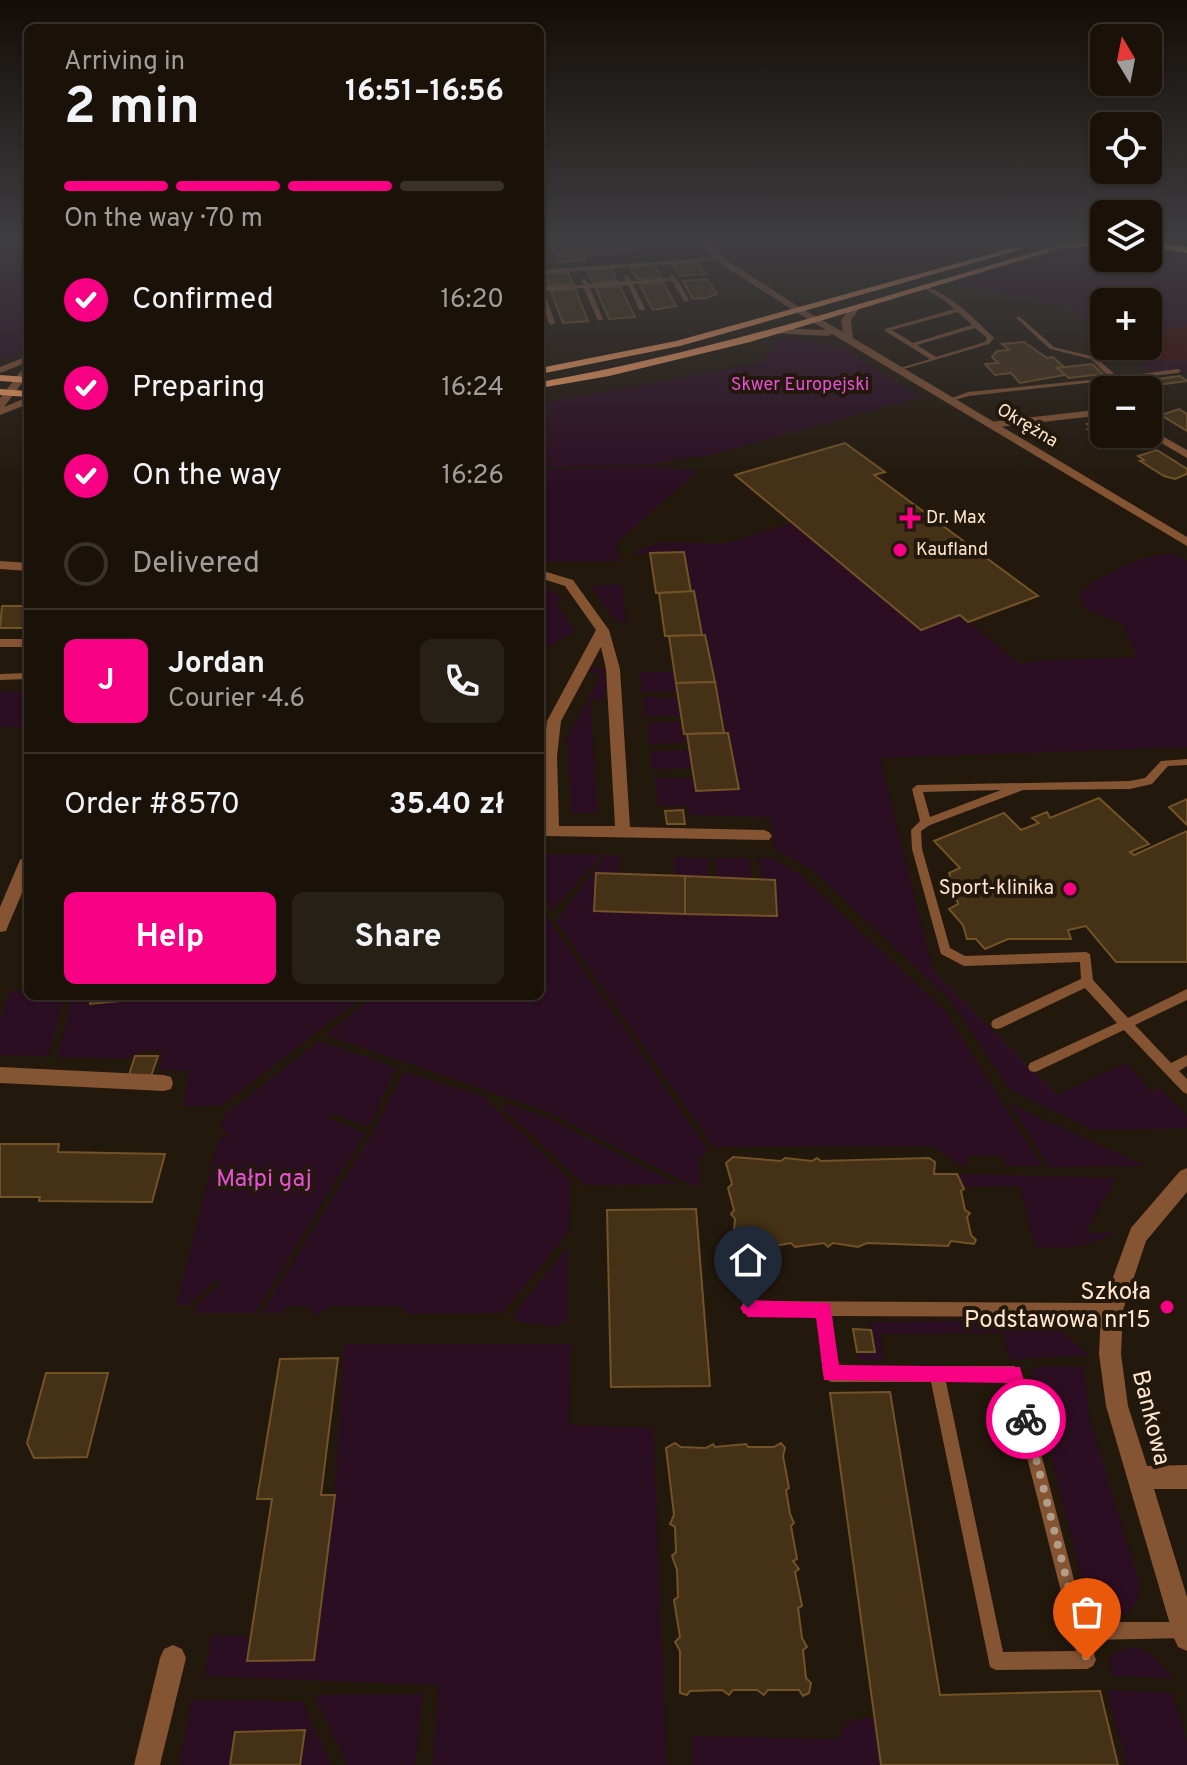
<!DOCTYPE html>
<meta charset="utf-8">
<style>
body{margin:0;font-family:Overpass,sans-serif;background:#272017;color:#f1f3f6;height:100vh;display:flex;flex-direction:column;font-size:30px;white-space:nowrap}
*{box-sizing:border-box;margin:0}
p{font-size:26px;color:#9f9e9c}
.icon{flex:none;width:44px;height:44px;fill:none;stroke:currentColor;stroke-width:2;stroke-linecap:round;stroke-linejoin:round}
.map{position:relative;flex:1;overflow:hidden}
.sheet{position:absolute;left:24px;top:24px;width:520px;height:976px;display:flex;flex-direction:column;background:#1a1209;border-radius:12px;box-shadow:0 2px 6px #0004,0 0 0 2px #38322a}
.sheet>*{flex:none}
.needle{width:52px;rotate:350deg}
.buttons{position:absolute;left:1090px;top:24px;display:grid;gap:16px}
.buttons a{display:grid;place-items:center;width:72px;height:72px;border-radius:12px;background:#1a1209;box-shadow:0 2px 6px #0004,0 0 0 2px #38322a;font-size:40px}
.pin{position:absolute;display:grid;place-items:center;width:68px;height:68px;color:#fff;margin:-82px -34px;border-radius:50% 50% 50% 0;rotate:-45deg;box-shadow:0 0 8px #0007}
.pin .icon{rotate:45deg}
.courier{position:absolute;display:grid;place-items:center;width:80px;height:80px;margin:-40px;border:6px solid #f80083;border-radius:50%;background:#fff;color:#222;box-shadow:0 2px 10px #0007}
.summary em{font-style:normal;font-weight:700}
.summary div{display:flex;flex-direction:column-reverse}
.summary{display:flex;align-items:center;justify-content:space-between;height:136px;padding:0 40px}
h1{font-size:52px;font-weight:700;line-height:60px}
.bar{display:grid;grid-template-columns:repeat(4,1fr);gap:12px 8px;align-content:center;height:96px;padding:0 40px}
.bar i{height:10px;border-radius:6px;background:#38322a}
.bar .on{background:#f80083}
.bar p{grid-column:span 4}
.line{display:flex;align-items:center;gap:20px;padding:0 40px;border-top:2px solid #38322a}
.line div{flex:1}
.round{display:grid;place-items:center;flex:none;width:84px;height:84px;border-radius:12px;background:#272017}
ol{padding:0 40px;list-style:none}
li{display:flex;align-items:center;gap:24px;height:88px}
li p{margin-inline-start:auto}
li .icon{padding:8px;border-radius:50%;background:#f80083;color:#fff;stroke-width:4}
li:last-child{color:#9f9e9c}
li i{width:44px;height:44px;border:4px solid #38322a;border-radius:50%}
.button{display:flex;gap:16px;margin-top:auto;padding:16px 40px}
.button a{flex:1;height:92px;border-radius:12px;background:#f80083;color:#fff;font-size:32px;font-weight:700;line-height:92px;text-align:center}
.button a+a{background:#272017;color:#f1f3f6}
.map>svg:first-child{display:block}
.green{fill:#2c0e22}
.water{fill:#410606}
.building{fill:#443116;stroke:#725227;stroke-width:2}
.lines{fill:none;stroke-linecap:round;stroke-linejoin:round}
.service{fill:#855433;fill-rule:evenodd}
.minor{fill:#855433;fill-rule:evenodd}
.tertiary{fill:#855433;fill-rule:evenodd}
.secondary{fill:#ffa164;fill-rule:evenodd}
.primary{fill:#ffff54;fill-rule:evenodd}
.route{fill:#f80083}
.done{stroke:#b29d89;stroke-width:8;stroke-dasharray:0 14.4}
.poi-dot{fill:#f80083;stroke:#22180c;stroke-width:3}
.labels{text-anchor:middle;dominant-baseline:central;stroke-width:8;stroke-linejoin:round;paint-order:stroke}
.far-park-label{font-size:18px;fill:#e850d5;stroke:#22180c}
.far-street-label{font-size:18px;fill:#ffe5cd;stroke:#22180c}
.far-poi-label{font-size:18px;fill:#ffe5cd;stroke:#22180c;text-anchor:start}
.poi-label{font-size:20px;fill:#ffe5cd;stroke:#22180c;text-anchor:end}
.near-park-label{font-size:24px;fill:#e850d5;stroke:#22180c}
.near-poi-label{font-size:24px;fill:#ffe5cd;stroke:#22180c;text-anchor:end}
.near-street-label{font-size:24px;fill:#ffe5cd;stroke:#22180c}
</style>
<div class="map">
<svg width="1187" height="1765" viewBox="0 0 1187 1765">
<rect width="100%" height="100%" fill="#22180c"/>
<g class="green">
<polygon points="0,243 28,243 28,338 14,357 0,359"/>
<polygon points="1080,248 1104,249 1104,258 1148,258 1148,251 1187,255 1187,372 1155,375 1120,346 1148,346 1148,302 1104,302 1104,333 1070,306 952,283"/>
<polygon points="783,336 844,349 920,397 711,455 652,464 540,468 540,404 754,364 762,362"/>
<polygon points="652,466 698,471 616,543 620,561 540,562 540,516 544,516 545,486 540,486 540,470"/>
<path d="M793,523l127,106 40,-14 61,50 9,-4 108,-4 -18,-35 -34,-12 -7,-13c10,-19 69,-44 91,-43 7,0 11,3 17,7v186l-307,11 53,213 124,124 69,-32 26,29 8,-4 27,28v12l-95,2 -83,-41 -59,-90 -140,-131 -35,-19 -5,-32 -79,-2 -6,-9h-27l-3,-28h39l3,13 42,-2 -55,-237 -55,2 34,-12 61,2z"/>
<polygon points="622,584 626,622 616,622 591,586"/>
<polygon points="545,587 565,599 556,602 575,632 546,648"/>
<polygon points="595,667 605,670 606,699 590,700 598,813 572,813 567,738 601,675 588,671"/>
<polygon points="639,672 674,672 677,691 642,692"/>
<polygon points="28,691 28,727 0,727 0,692"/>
<polygon points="643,697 678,698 681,716 644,716"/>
<polygon points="682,722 689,742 650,744 647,723"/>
<polygon points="691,750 693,768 651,769 650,751"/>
<polygon points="542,854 602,855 552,911 542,885"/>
<polygon points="606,855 619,856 619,874 596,874 594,911 777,916 775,880 762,879 758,858 773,859 800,875 944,1010 1042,1166 1006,1166 1003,1156 966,1156 968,1166 959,1165 933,1146 714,1147 556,921"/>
<polygon points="674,857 707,858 709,877 674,876"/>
<polygon points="715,858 749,858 751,878 717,877"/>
<polygon points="540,896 546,916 709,1151 698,1160 700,1185 692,1185 546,1111 326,1035 373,996 540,996"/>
<polygon points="28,989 28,996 65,996 48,1056 0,1055 0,1018 11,991"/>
<polygon points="72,996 91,996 90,1004 140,999 141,996 364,996 221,1106 183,1106 189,1071 159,1070 162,1050 140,1052 128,1059 58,1057"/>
<polygon points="319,1041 396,1068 369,1127 334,1114 328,1118 365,1133 255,1313 194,1313 197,1304 221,1284 216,1280 188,1305 176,1305 219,1138 227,1137 228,1132 221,1131 225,1115"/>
<polygon points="404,1072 482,1096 571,1181 569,1232 502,1313 407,1314 401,1306 329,1306 322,1313 313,1314 308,1306 288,1306 281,1313 262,1313 373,1132"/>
<polygon points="508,1104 546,1117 677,1184 585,1185 503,1108"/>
<polygon points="1010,1104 1145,1166 1049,1167"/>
<path d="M957,1174l159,4 -31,55 30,-1c-24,15 -53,18 -80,15l-15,-61 -60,1z"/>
<polygon points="568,1247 568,1317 557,1327 515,1321 515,1312"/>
<polygon points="1031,1320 1062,1332 1089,1355 1010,1360 1003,1333 880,1334 884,1361 859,1360 857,1352 875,1351 870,1322"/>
<polygon points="344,1344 571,1344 569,1425 653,1428 667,1765 432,1765 439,1685 205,1676 211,1635 250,1636 247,1660 314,1659 335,1495"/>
<path d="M1084,1366l5,52 51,167 -3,16 -10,12c-20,3 -30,-8 -42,-21l-53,-215 2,-10z"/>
<polygon points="1135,1647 1150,1653 1174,1678 1112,1676 1110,1659 1115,1652"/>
<polygon points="1107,1690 1172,1693 1187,1741 1187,1765 1127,1765"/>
<polygon points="423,1694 415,1765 347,1765 314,1695"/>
<polygon points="192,1700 302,1701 331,1765 300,1765 305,1731 236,1732 230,1765 179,1765"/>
<polygon points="875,1717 881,1765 692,1765 692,1736 838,1739 849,1721"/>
</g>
<path class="water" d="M1187,325v35c-17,0 -39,5 -47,-14h8v-12z"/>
<g class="building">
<polygon points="549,240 631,240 636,251 586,254 585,260 559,262"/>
<polygon points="697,262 705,274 680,276 673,264"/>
<polygon points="654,265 661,278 637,279 630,267"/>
<polygon points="612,269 617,281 593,283 587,270"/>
<polygon points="568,272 573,284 549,286 544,273"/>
<polygon points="707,279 717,294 706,298 693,299 683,281"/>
<polygon points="663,282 676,306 653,310 639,284"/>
<polygon points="620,286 635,317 609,319 595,287"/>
<polygon points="575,289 588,321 563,323 551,291"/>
<polygon points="1024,342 1047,358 1053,357 1064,367 1057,368 1065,375 1020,383 1011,373 995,375 985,364 998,363 992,357 997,351 1009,350 1002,344"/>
<polygon points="1092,364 1103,374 1069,378 1057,368"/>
<polygon points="1180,376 1187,381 1134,388 1127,383"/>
<polygon points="1179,409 1187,414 1187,431 1161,415"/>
<polygon points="1104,419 1104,434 1129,434 1139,440 1121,446 1088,429 1092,428 1087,424"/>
<polygon points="845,443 885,472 874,475 1038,596 968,622 960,615 921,630 735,475"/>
<polygon points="1157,450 1187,469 1187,474 1175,479 1164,476 1140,461 1144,460 1138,456"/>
<polygon points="684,552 691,592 656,593 650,553"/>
<polygon points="694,591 702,635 665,636 659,593"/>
<polygon points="2,606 28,606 28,628 0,628"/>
<polygon points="705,635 715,682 676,683 669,636"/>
<polygon points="715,682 724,733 684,734 676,683"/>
<polygon points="728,733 739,789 696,791 687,734"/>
<polygon points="1099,798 1149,844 1130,852 1134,855 1187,831 1187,962 1116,962 1086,926 1068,930 1071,939 1008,939 985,949 976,939 967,939 963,925 949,909 958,904 949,873 960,868 934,841 1004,813 1021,830 1039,823 1032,818 1047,812 1050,818"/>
<polygon points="1187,799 1187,825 1169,807"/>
<polygon points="683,810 685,824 667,824 665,811"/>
<polygon points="596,873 685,876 685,914 594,911"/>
<polygon points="685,876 775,880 777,916 685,914"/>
<polygon points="91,996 141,996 141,999 90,1004"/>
<polygon points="135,1056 158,1056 151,1076 129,1075"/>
<polygon points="0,1144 59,1144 58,1152 165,1154 152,1202 39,1201 40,1197 0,1197"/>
<polygon points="733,1157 781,1161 785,1158 812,1161 817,1158 821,1161 929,1158 935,1162 934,1174 957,1174 964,1189 961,1191 965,1210 970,1213 967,1217 971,1235 976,1240 974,1244 951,1241 948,1246 867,1243 858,1247 833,1243 828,1247 824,1243 795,1247 791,1243 769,1247 743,1243 737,1247 733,1242 735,1219 731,1214 734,1210 728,1188 732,1184 726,1163"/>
<polygon points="696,1209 710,1386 611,1387 607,1210"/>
<polygon points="853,1329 871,1330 875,1352 857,1352"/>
<polygon points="338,1358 321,1495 335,1495 314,1660 247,1661 272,1499 257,1499 280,1359"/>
<polygon points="46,1373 108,1373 87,1457 34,1458 27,1443"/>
<polygon points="890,1392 940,1695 1100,1691 1118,1765 881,1765 830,1393"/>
<polygon points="675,1443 681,1447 706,1448 713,1444 715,1447 746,1444 748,1447 774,1447 781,1443 785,1448 783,1456 789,1488 786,1490 790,1514 794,1523 791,1526 797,1559 793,1561 799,1569 795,1572 802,1606 798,1608 802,1638 807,1647 803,1650 806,1678 811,1683 809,1693 803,1696 799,1690 768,1690 764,1695 757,1690 733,1690 729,1695 722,1690 690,1691 687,1695 680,1693 680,1651 675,1642 680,1637 674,1600 678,1597 677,1570 672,1556 676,1552 675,1527 670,1524 674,1515 666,1448"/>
<polygon points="305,1730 300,1765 230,1765 235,1732"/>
</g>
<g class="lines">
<g class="service">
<polygon points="722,257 723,258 720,260 540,274 540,270"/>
<polygon points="672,274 677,279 689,300 688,301 684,301 672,281 633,284 645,309 642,311 639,309 628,285 590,288 603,319 600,321 597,319 584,288 544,291 555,323 552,325 549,323 540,298 540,287 583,285 581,280 584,278 589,284 626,281 624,277 627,275 632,281 670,278 669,276"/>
<path d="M925,287c23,4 53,35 69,51l-5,6 -92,27v-2l33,-10 -45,-28v-2l69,-20 -10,-9 -19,-11zM958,312l14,13 -59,18 -21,-13zM975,328l12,10 -2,4 -49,15 -19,-12z"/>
<polygon points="1019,316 1054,347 1095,357 1118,377 1178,369 1181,371 1178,373 969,396 947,402 947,400 968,392 1110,378 1091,359 1050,349 1017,319 1016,318"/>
<polygon points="28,673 28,679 0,680 0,674"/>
<path d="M1187,759v6l-19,1 -16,18 -22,5 -107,1 -93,35 -9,6 1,18 28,99 15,8 121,-4 4,2 3,26 35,38 59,-29v11l-52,25 36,38 16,-8v11l-8,5 8,8v15l-4,-2 -59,-62 -86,41 -4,1 -4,-1 -2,-4 2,-4 87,-40 -32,-35 -84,40 -4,1 -4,-1 -2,-4 2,-4 88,-41 -1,-17 -116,4 -23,-12 -29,-105 -1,-19 9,-9 -8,-32 5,-4 213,-4 15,-3 16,-17zM1001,790l-71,27 -7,-25z"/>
<path d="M748,1301l364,2 5,2 2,5 -2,5 -5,2 -280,-1 6,50h176l5,3 66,253h99l3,2v14l-97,2 6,20 -3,6 -6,3 -91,1 -6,-3 -59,-285h-100l-5,-3 -3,-5 -6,-58 -69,-1 -5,-2 -2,-5 2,-5zM946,1382h62l68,269 -73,1z"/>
</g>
<g class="minor">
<polygon points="698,240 707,240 728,261 804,310 796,312 722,265"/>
<polygon points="1104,409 1104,415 990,428 985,425 990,422"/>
<polygon points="1148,428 1187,450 1187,458 1146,434 1148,434"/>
<polygon points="0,561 28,563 28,571 0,569"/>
<path d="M540,570l33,10 36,50 11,39 10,158 134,3 5,2 3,4 -3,4 -223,-4 -3,-4v-76l4,-35 49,-91 -31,-44 -25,-8zM601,647l5,22 9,157h-56l-2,-70 4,-35z"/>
<rect x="0" y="639" width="28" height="8"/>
<polygon points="28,854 28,879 8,926 6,931 0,932 0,907 20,860"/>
<polygon points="0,1067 164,1075 171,1077 173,1083 171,1089 164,1091 0,1083"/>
<polygon points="1187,1168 1187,1192 1146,1241 1123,1310 1121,1354 1128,1406 1147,1466 1187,1465 1187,1489 1154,1489 1187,1597 1187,1651 1178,1647 1174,1638 1106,1406 1099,1354 1101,1310 1131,1228 1180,1171"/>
<polygon points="173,1645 182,1649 186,1658 160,1765 134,1765 160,1658 164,1649"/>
</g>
<g class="tertiary">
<polygon points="799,307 843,332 841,320 851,307 857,307 859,309 851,320 853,338 1187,537 1187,546 832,334 828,336 771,333 771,329 774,328 826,330 796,312 796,308"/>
<polygon points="28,356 28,362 0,373 0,367"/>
<polygon points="28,365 28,375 4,407 28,397 28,404 0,415 0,398 25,366"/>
</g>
<g class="secondary">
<path d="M1076,240h13l-339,102 -141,34 -69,12v-6c183,-32 358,-91 536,-142z"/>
<polygon points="1016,247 1023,249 680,346 540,374 540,368 676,341"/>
<polygon points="0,375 28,377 28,383 0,381"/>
<polygon points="0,389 28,391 28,397 0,395"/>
</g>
<g class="primary">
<polygon points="1104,240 1104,245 1069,248 1064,245"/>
<polygon points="1148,241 1187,247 1187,253 1148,247"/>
</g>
</g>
<linearGradient id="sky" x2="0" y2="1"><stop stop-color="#130d07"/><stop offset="0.49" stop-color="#3e3d40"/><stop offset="1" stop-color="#3e3d40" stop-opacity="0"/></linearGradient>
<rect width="1187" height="487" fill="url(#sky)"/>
<polygon class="route" points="748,1300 830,1303 839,1365 1020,1367 1035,1419 1033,1425 1020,1425 1007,1383 824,1380 816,1318 748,1317 740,1308"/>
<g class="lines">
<polyline class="done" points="1026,1419 1087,1660"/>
</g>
<g class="poi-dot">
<path d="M906 506h8v8h8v8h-8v8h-8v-8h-8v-8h8z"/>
<circle cx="900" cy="550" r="8"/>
<circle cx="1070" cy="889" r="8"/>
<circle cx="1167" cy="1307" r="8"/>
</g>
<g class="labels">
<g class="far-park-label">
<text x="800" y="385">Skwer Europejski</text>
</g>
<g class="far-street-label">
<text transform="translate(1027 426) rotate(31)">Okrężna</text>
</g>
<g class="far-poi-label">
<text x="926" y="518">Dr. Max</text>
<text x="916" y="550">Kaufland</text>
</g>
<g class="poi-label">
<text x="1054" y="889">Sport-klinika</text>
</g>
<g class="near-park-label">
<text x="264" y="1180">Małpi gaj</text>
</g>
<g class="near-poi-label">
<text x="1151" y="1293">Szkoła<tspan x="1151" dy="28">Podstawowa nr15</tspan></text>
</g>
<g class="near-street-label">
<text transform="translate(1150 1418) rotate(76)">Bankowa</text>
</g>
</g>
</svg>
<div class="buttons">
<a><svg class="needle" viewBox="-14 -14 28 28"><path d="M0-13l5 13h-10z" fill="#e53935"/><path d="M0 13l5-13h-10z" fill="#9f9e9c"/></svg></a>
<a><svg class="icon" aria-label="locate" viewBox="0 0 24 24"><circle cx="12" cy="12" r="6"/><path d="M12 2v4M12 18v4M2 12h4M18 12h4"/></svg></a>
<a><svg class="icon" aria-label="layers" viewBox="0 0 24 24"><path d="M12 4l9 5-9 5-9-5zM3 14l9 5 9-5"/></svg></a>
<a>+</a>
<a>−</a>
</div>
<div class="pin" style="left:1087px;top:1660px;background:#ea580c"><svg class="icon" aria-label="bag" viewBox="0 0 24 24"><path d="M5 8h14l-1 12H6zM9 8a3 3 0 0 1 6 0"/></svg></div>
<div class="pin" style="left:748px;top:1308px;background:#1f2937"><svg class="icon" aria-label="home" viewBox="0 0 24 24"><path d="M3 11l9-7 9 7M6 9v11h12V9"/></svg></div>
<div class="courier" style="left:1026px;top:1419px"><svg class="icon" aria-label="bike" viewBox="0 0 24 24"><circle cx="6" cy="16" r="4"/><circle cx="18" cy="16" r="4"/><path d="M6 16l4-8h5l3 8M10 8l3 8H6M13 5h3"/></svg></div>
<section class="sheet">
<div class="summary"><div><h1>2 min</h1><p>Arriving in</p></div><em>16:51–16:56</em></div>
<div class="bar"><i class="on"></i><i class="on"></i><i class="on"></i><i></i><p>On the way · 70 m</p></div>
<ol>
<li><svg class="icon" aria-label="check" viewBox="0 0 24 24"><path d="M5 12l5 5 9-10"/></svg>Confirmed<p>16:20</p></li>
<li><svg class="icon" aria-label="check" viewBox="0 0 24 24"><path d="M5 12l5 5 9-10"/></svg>Preparing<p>16:24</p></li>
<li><svg class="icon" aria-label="check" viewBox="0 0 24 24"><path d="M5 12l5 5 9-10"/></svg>On the way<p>16:26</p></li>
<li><i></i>Delivered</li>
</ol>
<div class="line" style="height:144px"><b class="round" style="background:#f80083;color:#fff">J</b><div><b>Jordan</b><p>Courier · 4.6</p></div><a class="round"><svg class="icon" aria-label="phone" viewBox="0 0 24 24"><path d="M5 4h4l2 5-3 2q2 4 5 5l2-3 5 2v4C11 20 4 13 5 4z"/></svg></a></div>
<div class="line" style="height:104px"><div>Order #8570</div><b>35.40 zł</b></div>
<div class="button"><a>Help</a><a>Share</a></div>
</section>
</div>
